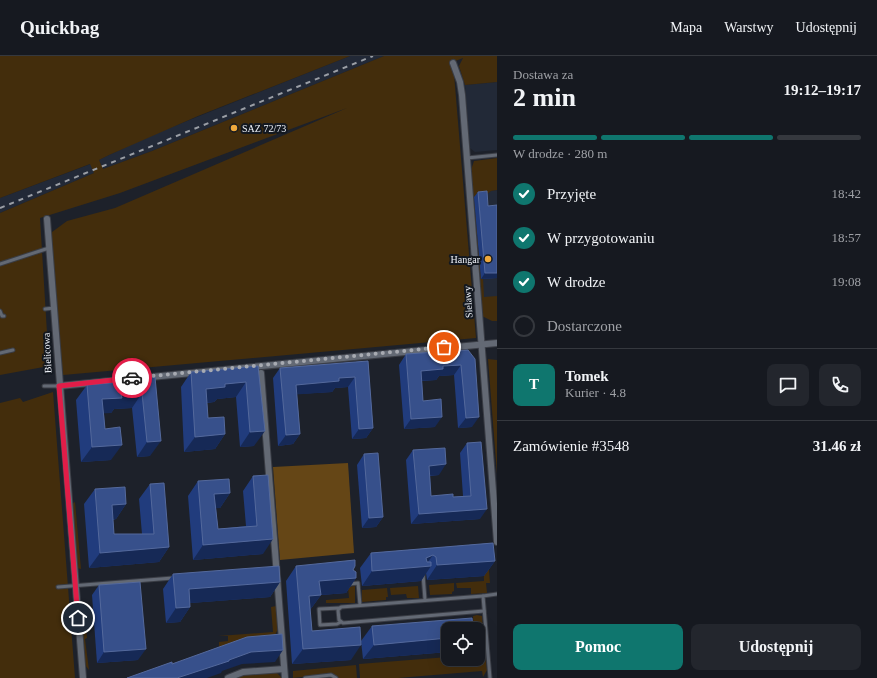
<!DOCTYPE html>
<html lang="pl">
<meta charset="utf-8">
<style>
body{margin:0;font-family:"Times New Roman",serif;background:#23262d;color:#f1f3f6;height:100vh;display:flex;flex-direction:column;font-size:15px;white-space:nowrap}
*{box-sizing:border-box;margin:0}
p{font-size:13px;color:#9ea0a5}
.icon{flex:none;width:22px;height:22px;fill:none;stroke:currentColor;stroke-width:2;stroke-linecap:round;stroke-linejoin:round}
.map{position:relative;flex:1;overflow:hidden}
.drawer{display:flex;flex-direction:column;background:#161920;width:380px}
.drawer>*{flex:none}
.buttons{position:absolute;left:441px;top:566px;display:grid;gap:8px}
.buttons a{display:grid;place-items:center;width:44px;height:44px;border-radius:8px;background:#161920;box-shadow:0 4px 16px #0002,0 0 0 1px #35383e;font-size:20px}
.pin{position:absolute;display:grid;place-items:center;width:34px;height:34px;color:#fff;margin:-17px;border:2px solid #fff;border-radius:50%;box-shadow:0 1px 4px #0007}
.courier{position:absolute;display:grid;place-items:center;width:40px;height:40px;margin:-20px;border:3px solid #e11d48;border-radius:50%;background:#fff;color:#222;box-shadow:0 1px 5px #0007}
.summary em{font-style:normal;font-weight:600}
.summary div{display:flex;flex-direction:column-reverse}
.summary{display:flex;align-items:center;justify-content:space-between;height:68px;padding:0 16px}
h1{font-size:26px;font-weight:600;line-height:30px}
.bar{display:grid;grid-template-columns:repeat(4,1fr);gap:6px 4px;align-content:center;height:48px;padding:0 16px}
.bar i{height:5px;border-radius:3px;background:#35383e}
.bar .on{background:#0f766e}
.bar p{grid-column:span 4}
.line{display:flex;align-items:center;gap:10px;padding:0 16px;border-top:1px solid #35383e}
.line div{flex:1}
.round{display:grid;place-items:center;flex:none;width:42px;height:42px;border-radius:8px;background:#23262d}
ol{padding:0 16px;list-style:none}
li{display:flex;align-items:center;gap:12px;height:44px}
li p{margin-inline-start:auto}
li .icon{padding:4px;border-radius:50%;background:#0f766e;color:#fff;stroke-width:4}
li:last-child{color:#9ea0a5}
li i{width:22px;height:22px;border:2px solid #35383e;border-radius:50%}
.action{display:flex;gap:8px;margin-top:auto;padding:8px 16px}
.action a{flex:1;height:46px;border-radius:8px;background:#0f766e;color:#fff;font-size:16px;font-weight:600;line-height:46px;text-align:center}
.action a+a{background:#23262d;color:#f1f3f6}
header{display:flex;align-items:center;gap:24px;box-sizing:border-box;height:56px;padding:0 20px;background:#161920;border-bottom:1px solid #35383e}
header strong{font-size:19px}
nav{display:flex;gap:22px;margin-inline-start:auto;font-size:14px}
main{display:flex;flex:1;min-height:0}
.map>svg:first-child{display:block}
.built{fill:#222937}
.green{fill:#432d0c}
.forest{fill:#654616}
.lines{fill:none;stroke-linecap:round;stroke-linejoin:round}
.lane-casing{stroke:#3a3d45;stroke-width:5}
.street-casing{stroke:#3a3d45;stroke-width:8}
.lane{stroke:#636974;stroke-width:3}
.street{stroke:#636974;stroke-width:6}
.rail{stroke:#9a9ea5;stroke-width:2;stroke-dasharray:5 5;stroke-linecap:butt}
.wall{fill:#213c7d}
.shaded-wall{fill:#162956}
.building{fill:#37508b;stroke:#54699c}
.done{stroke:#a7aab1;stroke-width:4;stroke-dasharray:0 7.2}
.route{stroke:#e11d48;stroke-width:5}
.poi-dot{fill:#eea83c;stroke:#131820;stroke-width:1.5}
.labels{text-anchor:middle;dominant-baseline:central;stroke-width:4;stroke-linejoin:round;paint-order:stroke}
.poi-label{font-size:10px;fill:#f1f4fa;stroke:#131820;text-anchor:start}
.street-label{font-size:10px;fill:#f1f4fa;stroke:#131820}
</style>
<header>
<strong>Quickbag</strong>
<nav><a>Mapa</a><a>Warstwy</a><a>Udostępnij</a></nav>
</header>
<main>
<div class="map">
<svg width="497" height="622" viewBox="0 0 497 622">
<rect width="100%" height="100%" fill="#1d212a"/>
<g class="built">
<polygon points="350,0 384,0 152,95 103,113 99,104 109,99 147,81"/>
<polygon points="497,26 497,94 475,96 470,92 465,29"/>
<polygon points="91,108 94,117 0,157 0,142"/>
<polygon points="497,134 497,249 483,250 474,141 484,140 491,135"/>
</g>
<g class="green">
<polygon points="0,0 350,0 198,60 109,99 99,104 103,113 152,95 384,0 497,0 497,26 465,29 459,10 463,2 453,6 476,282 63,319 48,179 67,165 115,152 347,52 120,137 40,162 49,310 0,319 0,157 94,117 90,108 0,142"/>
<polygon points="497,102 497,134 491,135 484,140 474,141 481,222 483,222 484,241 497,240 497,265 492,265 482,260 471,114 474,105"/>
<polygon points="488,303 497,304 497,418"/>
<polygon points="53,336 75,622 0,622 0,347 20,342 23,346"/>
<polygon points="75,446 81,513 77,512 72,448"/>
<polygon points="483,502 488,502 490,527 486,527 487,537 471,538 471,532 457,532 456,527 484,525"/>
<polygon points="454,527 454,535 452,536 452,538 430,539 429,529"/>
<polygon points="355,530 355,547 326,547 326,544 349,542 348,531"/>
<polygon points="418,530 419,542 407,542 406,538 391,539 390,532"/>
<polygon points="387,532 388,541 386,541 386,544 362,546 362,534"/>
<polygon points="80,545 84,548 87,582 85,583 89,614 85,609"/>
<polygon points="276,550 278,573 274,581 219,592 219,586 228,585 228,580 218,580 273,576 271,551"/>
<polygon points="477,559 482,560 484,588 481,592 478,593 478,573 474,573 473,560"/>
<polygon points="478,599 485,600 487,614 483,621 482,615 398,622 360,622 359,608 448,601 448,603 478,603"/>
<polygon points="356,609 357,622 339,622 331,618 293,622 293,615"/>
<polygon points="266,615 266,617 277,617 282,622 228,622"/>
</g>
<polygon class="forest" points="348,407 354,497 280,504 273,411"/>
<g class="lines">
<g class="lane-casing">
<g id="lane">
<polyline points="467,102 497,99"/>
<polyline points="0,208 49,192"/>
<polyline points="45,253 54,252"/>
<polyline points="0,255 2,260 4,260"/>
<polyline points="0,297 13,294"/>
<polyline points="44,330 59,330"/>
<polyline points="423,518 425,544"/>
<polyline points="350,528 358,527 360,549"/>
<polyline points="58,531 173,522"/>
<polyline points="483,540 341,551 338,554 339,564 343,567 484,555"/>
<polyline points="340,552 319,553 320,569 337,568 341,566"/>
<polyline points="305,622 331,619 336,622"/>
<polyline points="490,622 483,540 497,538"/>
</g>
</g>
<g class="street-casing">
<g id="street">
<polyline points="453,7 460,26 462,39 497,486"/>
<polyline points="47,163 83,622"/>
<polyline points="261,317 285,622"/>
<polyline points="59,330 497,287"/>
<polyline points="228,622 243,616 284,613"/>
</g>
</g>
<use href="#lane" class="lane"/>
<use href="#street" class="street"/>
<polyline class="rail" points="0,152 373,0"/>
</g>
<g class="wall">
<polygon points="478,136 488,150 497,222 481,223 474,141"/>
<polygon points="468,294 472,371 458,372 454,319 439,320 436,324 422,325 423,345 435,371 404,373 399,309 406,298"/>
<polygon points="368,305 373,372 366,382 352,383 348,331 335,332 332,336 297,338 300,378 293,388 278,390 273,322 280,312"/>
<polygon points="258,310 254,390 240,391 236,341 217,343 214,346 207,347 208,362 225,378 215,393 184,396 181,331 191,316"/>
<polygon points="155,321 150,400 137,401 132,352 114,353 111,357 104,357 105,373 111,404 81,406 76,344 87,329 131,325 133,323"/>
<polygon points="467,387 480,463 411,468 406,404 413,394 439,419 430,420 431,440 453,441 463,440 460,397"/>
<polygon points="364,398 383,461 376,471 362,472 357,409"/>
<polygon points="253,420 263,498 193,504 188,440 198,425 230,437 220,452 216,452 218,473 246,470 243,435"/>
<polygon points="150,428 169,491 159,506 89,512 84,448 95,433 126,448 116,463 113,464 114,478 142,478 139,443"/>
<polygon points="493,487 495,505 484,520 427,524 426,517 421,525 362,530 360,512 371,497"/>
<polygon points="296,510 353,514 356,522 346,537 321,539 310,554 312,575 351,604 292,608 286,525"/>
<polygon points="173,518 280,526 270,541 190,547 190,551 180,566 166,567 163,533"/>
<polygon points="99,529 138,604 97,607 92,539"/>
<polygon points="372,570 448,573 448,596 363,603 361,585"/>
</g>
<g class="shaded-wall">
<polygon points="485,217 497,217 497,222 481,223"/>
<polygon points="461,309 454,319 439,320 436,324 414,325 421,315 443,310"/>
<polygon points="355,321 348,331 335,332 332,336 289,339 296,329 339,322"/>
<polygon points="246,326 236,341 217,343 214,346 195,348 206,333 225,328"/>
<polygon points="142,337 132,352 114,353 111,357 92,358 102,343 121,338"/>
<polygon points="442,361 435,371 404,373 411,363"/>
<polygon points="479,361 472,371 458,372 466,362"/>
<polygon points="373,372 366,382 352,383 359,373"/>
<polygon points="265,375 254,390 240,391 250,376"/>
<polygon points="225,378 215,393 184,396 195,381"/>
<polygon points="300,378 293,388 278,390 286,379"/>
<polygon points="161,385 150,400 137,401 147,386"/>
<polygon points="122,389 111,404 81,406 92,391"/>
<polygon points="446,408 439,419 422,420 429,410"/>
<polygon points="230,437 220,452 204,453 214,438"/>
<polygon points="126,448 116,463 101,464 112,449"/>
<polygon points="487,453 480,463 411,468 419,458"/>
<polygon points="383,461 376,471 362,472 369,462"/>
<polygon points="273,483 263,498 193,504 203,489"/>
<polygon points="169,491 159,506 89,512 100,497"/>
<polygon points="433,499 425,510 431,510 421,525 362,530 372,515 426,502"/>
<polygon points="495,505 484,520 427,524 437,509"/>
<polygon points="356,522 346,537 321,539 310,554 300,555 299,554 319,525"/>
<polygon points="280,526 270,541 178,548 189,533"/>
<polygon points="190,551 180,566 166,567 176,552"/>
<polygon points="448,582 448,596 363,603 374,589"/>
<polygon points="361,589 351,604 292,608 303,593"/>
<polygon points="146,593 138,604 97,607 104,596"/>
<polygon points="283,594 275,606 242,608 222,615 221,617 207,622 177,622 251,596"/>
</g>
<g class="building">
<polygon points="487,135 488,150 497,149 497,217 485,217 478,136"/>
<polygon points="468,294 475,303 479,361 466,362 461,309 443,310 443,313 421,315 423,345 441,343 442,361 411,363 406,298"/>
<polygon points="368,305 373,372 359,373 355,321 339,322 339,325 296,329 300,378 286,379 280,312"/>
<polygon points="258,310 265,375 250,376 246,326 225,328 225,331 206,333 208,362 224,361 225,378 195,381 191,316"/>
<polygon points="155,321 161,385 147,386 142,337 121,338 122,342 102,343 105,373 120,371 122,389 92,391 87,329 133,325 133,323"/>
<polygon points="481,386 487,453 419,458 413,394 445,392 446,408 429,410 431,440 453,438 453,441 471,440 467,387"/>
<polygon points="378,397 383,461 369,462 364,398"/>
<polygon points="268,419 273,483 203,489 198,425 229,423 230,437 214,438 218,473 257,470 253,420"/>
<polygon points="164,427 169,491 100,497 95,433 125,431 126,448 112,449 114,478 154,478 150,428"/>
<polygon points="493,487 495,505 437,509 436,501 433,499 426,502 427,506 431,506 431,510 372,515 371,497"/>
<polygon points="355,504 355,510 353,514 356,516 356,522 319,525 321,539 309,540 312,575 360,571 361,589 303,593 296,510"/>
<polygon points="279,510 280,526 189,533 190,551 176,552 173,518"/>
<polygon points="140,526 146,593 104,596 99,529"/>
<polygon points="472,562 473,573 448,573 448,582 374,589 372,570"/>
<polygon points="282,578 283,594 251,596 229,604 229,605 177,622 127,622 172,606 172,608 247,581"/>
</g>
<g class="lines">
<polyline class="done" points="132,322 444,291"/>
<polyline class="route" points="78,562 59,330 132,322"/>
</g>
<g class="poi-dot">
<circle cx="234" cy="72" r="4"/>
<circle cx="488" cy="203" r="4"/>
</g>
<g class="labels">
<g class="poi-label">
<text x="242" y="72">SAZ 72/73</text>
<text x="480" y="203" text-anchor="end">Hangar</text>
</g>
<g class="street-label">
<text transform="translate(468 246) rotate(-94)">Sielawy</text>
<text transform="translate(47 297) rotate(-93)">Bielicowa</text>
</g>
</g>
</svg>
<div class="buttons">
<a><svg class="icon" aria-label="locate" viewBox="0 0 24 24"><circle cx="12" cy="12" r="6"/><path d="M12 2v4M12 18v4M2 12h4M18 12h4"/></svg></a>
</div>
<div class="pin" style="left:444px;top:291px;background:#ea580c"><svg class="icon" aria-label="bag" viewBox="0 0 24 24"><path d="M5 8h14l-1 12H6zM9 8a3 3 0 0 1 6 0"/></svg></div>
<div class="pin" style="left:78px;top:562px;background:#1f2937"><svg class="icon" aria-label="home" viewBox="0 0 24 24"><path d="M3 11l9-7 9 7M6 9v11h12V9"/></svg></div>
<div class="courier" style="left:132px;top:322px"><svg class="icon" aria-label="car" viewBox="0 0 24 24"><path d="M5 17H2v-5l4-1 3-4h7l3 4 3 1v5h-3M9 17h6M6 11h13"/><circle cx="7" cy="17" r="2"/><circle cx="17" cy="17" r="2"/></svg></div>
</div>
<section class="drawer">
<div class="summary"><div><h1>2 min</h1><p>Dostawa za</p></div><em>19:12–19:17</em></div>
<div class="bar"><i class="on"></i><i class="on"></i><i class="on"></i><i></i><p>W drodze · 280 m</p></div>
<ol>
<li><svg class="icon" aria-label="check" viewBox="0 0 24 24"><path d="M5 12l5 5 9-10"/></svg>Przyjęte<p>18:42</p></li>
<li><svg class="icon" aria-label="check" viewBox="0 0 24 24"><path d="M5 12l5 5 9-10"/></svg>W przygotowaniu<p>18:57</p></li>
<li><svg class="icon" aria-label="check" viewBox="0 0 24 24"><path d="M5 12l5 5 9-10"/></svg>W drodze<p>19:08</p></li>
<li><i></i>Dostarczone</li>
</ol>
<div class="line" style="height:72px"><b class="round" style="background:#0f766e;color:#fff">T</b><div><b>Tomek</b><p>Kurier · 4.8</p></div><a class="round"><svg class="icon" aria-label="chat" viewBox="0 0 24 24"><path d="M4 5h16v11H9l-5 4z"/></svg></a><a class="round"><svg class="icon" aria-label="phone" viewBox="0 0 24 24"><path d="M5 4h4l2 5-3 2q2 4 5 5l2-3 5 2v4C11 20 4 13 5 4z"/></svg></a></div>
<div class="line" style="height:52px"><div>Zamówienie #3548</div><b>31.46 zł</b></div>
<div class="action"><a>Pomoc</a><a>Udostępnij</a></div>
</section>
</main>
